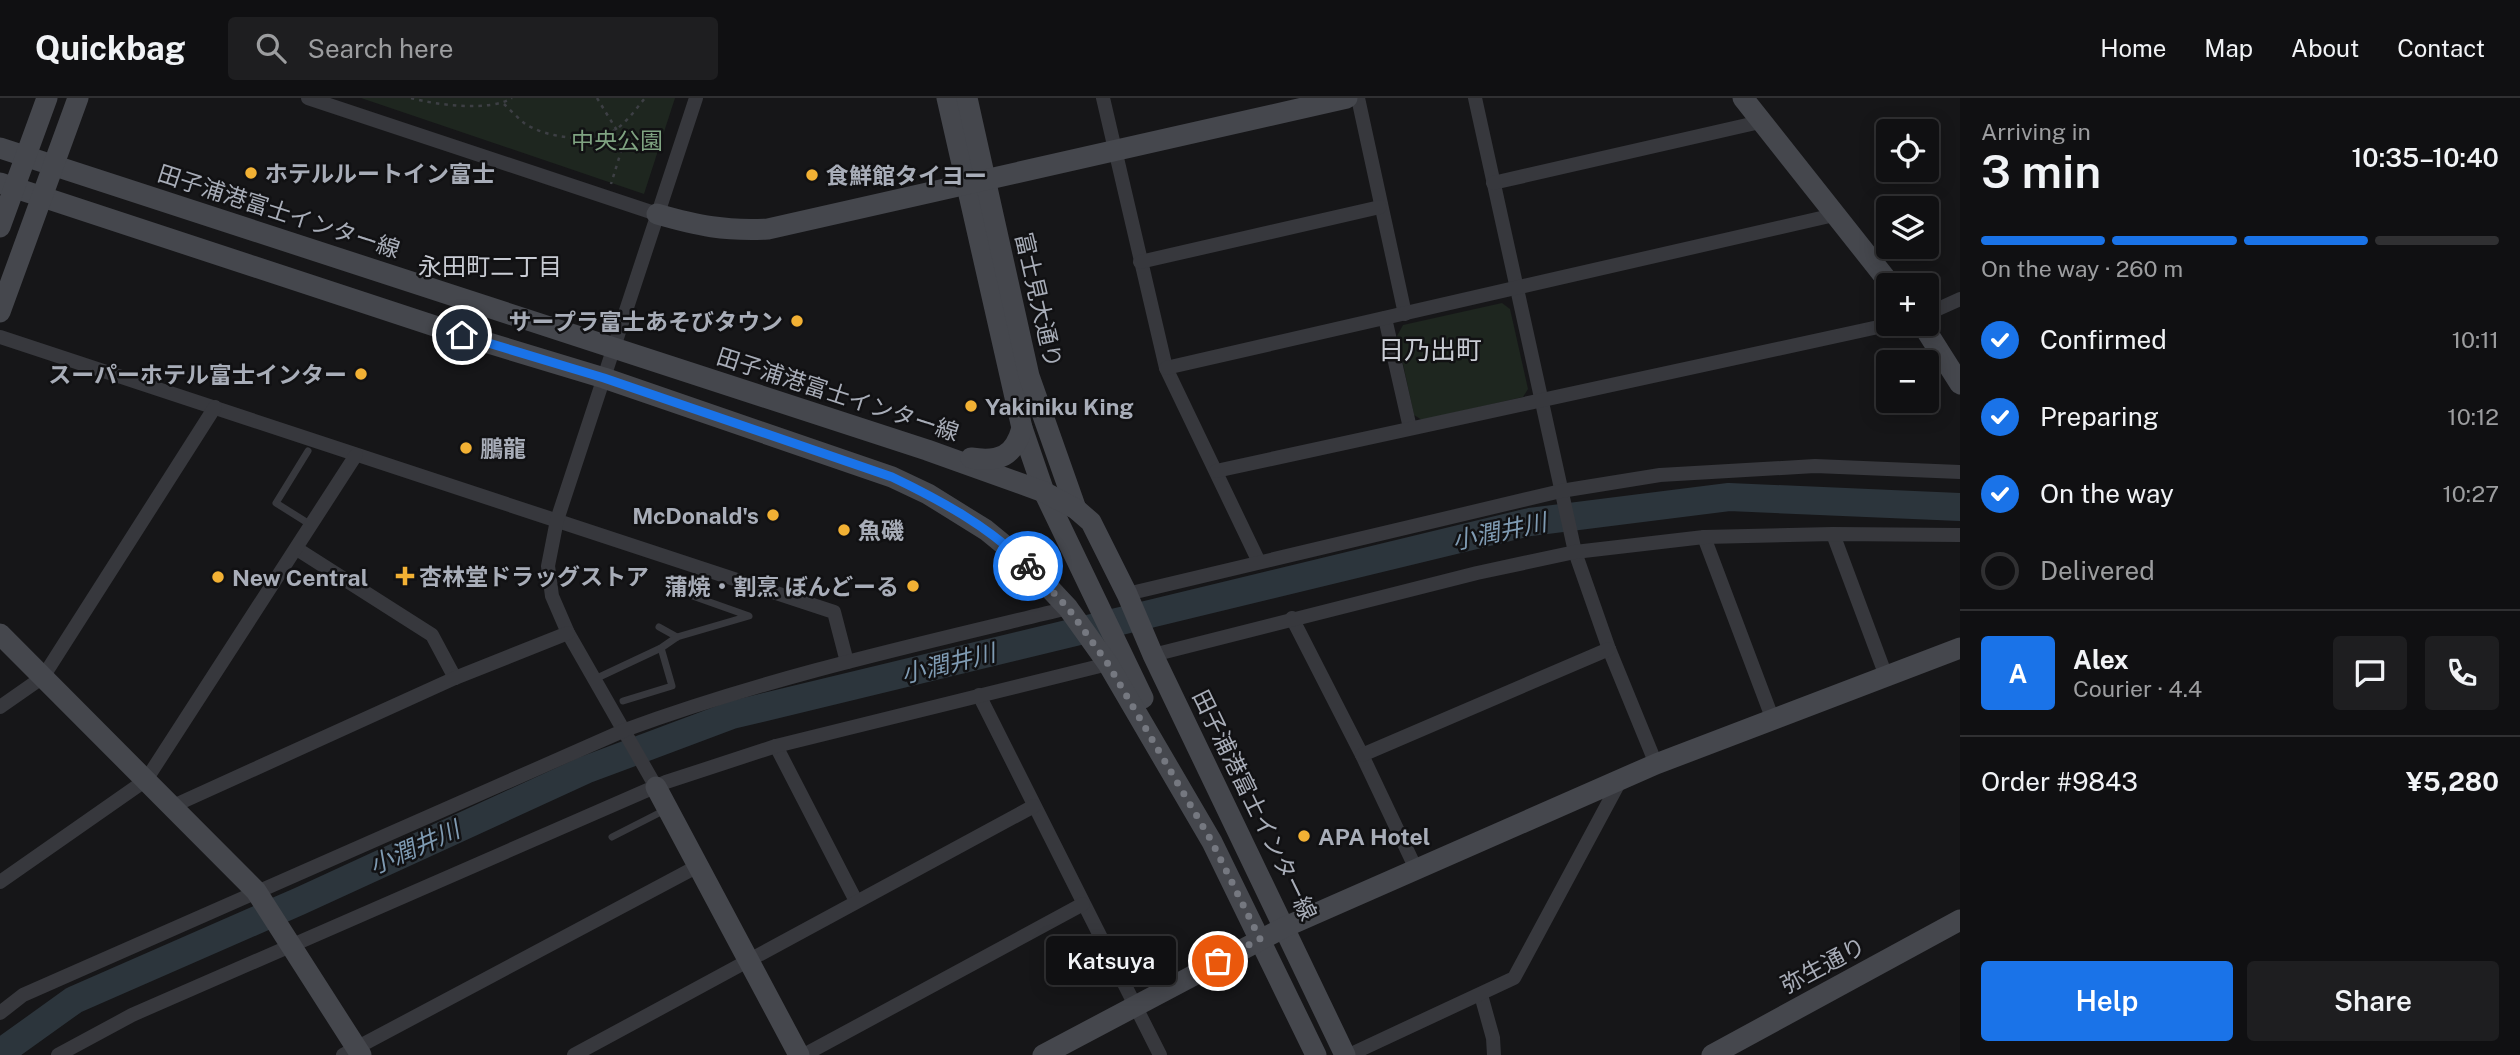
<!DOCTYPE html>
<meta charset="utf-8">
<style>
body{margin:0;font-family:"Public Sans","Noto Sans JP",sans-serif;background:#1e1e20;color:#f1f3f6;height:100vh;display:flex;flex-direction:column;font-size:26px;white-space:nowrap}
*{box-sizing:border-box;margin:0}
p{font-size:23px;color:#9c9d9f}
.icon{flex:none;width:38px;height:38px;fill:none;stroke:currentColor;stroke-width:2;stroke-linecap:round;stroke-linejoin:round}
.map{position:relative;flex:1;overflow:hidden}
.panel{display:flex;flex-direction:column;background:#101012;width:560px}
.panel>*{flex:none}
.fabs{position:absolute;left:1876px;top:21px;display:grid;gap:14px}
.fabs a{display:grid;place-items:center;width:63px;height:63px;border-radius:7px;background:#101012;box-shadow:0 4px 18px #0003,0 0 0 2px #303032;font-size:35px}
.pin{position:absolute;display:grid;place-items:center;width:60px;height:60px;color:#fff;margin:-30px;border:4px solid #fff;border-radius:50%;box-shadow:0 2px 7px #0007}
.courier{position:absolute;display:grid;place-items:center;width:70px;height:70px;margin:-35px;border:5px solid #1a73e8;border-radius:50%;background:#fff;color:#222;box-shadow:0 2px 9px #0007}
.bubble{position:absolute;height:49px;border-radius:7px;background:#101012;box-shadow:0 4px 18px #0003,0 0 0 2px #303032;font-size:23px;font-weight:600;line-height:49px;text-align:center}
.overview em{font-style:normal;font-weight:600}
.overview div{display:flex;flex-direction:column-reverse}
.overview{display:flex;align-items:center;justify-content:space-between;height:119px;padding:0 21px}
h1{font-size:46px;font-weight:600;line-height:52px}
.bar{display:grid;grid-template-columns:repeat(4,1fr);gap:10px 7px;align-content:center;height:84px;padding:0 21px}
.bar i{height:9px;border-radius:5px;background:#303032}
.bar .active{background:#1a73e8}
.bar p{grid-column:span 4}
.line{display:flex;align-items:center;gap:18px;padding:0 21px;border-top:2px solid #303032}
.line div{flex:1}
.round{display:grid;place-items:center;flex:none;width:74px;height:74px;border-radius:7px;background:#1e1e20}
ol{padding:0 21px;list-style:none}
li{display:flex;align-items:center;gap:21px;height:77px}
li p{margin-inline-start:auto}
li .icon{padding:7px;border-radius:50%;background:#1a73e8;color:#fff;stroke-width:4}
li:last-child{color:#9c9d9f}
li i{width:38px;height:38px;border:4px solid #303032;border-radius:50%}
.button{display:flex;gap:14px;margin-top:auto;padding:14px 21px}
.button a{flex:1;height:80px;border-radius:7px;background:#1a73e8;color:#fff;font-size:28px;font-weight:600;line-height:80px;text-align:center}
.button a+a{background:#1e1e20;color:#f1f3f6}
header{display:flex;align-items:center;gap:42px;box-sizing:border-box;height:98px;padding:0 35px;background:#101012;border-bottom:2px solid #303032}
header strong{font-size:33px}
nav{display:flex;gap:38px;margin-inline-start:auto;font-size:24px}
.search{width:490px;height:63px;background:#1e1e20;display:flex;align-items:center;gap:18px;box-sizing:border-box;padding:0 24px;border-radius:7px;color:#9c9d9f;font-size:26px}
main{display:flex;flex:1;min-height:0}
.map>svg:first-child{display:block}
.green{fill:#1e261f}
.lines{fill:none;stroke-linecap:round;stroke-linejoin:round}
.river{stroke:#2c353c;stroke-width:28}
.path{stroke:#3d3f44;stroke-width:2.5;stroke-dasharray:3.5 5;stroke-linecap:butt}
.lane{stroke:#37383d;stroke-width:7}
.street{stroke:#37383d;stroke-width:14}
.secondary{stroke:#45474d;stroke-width:21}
.done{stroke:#757880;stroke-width:7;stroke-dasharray:0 12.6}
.route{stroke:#1a73e8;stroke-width:9}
.poi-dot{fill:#f2b134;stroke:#111113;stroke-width:2.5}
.labels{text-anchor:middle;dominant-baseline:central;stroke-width:5;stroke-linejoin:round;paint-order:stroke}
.park-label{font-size:23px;fill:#7fa381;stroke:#111113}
.poi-label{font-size:23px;font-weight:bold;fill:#a8adb8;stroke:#111113;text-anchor:start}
.street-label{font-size:23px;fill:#a8adb8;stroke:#111113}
.neighbourhood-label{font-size:24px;fill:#c9ccd4;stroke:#111113}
.water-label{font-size:24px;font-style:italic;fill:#7f9bb3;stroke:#111113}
.quarter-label{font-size:26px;fill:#c9ccd4;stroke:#111113}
</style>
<header>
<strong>Quickbag</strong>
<div class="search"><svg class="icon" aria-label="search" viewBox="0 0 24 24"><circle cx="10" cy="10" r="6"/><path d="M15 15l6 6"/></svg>Search here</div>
<nav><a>Home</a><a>Map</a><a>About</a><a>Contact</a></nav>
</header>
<main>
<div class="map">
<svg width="1960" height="957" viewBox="0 0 1960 957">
<rect width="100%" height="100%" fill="#161618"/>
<g class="green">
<polygon points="361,0 675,0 644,96"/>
<polygon points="1502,205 1510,211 1528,291 1523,299 1422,322 1414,317 1397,238 1403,227"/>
</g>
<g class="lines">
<polyline class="river" points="0,955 74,902 300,803 585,672 732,617 1530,424 1729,399 1960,409"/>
<g class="path">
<path d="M411,0c25,7 79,14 101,0"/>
<polyline points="597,0 624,44 611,86"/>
<path d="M504,6c6,6 13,13 20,19 21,15 69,21 91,7 12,-8 21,-21 30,-32"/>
</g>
<g class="lane">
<polyline points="308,353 276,405 311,427"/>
<polyline points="659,529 677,539"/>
<polyline points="595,581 661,550 677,539 749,518 670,490"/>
<polyline points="623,603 672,588 661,550"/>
<polyline points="612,739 667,711"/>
</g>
<g class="street">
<polyline points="308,0 657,116"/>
<polyline points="1103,0 1166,270 1259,464"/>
<polyline points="1358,0 1405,216"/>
<polyline points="1475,0 1575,454 1609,551 1656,666"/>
<polyline points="1493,85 1760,24"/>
<polyline points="1140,164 1380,109"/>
<polyline points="1927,216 1960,201"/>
<polyline points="1385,220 1410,330"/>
<polyline points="0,239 834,514 847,564"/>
<path d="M1166,270c223,-51 446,-101 668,-153"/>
<polyline points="1216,373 1892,226"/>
<polyline points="1833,436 1886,578"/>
<polyline points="1704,439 1773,622"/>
<polyline points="297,451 432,537 455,580"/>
<polyline points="1127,496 1561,393 1660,377 1815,368 1960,374"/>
<polyline points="1292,520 1362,657 1416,771"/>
<polyline points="1153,557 1477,475 1575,454 1704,439 1833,436 1960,437"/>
<polyline points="979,597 1160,957"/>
<polyline points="0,609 43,579 215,309"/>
<polyline points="776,648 856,803"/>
<polyline points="1362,657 1609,551"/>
<polyline points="656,689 568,535 552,498 548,468 557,422 696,0"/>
<polyline points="173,708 455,580 568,535"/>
<polyline points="0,784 146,682 356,357"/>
<polyline points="1481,897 1493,940 1494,957"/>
<path d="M0,915l23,-18 602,-265c144,-53 294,-86 443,-122"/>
<polyline points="58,957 132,917 666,684 776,648 1108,566"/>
<polyline points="343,957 698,768"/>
<polyline points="574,957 1034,708"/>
<polyline points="804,957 1083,806"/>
<polyline points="1349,957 1514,880 1620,683"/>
</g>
<g class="secondary">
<polyline points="947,0 1022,330 1044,394 1143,600"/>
<polyline points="967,0 1029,278 1076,411"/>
<polyline points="1743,0 1891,187"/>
<polyline points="0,50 927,352 1044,394 1076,411 1091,424 1127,496 1153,557 1345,957"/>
<polyline points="0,85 462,237 604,280 892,379 928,396 986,432 1025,464 1068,510 1108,566 1212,744 1316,957"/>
<path d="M657,116c42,12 67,17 111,15l579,-131"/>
<polyline points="0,129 47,0"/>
<polyline points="0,214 78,0"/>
<polyline points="1922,226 1960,286"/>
<path d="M971,360c28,4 43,-1 51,-30"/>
<polyline points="0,536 256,793 361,957"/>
<polyline points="656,689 799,957"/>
<polyline points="1043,957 1285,829 1656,666 1960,550"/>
<polyline points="1712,957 1960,822"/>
</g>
</g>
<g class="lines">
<polyline class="done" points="1028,468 1068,510 1108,566 1212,744 1260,841 1218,863"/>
<path class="route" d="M462,237l142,43 288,99c48,23 98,50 136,89"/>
</g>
<g class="poi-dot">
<circle cx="251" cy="75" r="7"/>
<circle cx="812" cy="77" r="7"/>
<circle cx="797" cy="223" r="7"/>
<circle cx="361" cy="276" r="7"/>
<circle cx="971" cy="308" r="7"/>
<circle cx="466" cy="350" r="7"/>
<circle cx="773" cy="417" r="7"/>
<circle cx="844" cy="432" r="7"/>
<path d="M401.5 467.5h7v7h7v7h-7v7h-7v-7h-7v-7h7z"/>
<circle cx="218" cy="479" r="7"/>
<circle cx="913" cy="488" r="7"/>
<circle cx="1304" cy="738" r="7"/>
</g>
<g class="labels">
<g class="park-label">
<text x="617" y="42">中央公園</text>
</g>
<g class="poi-label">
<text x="265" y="75">ホテルルートイン富士</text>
<text x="826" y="77">食鮮館タイヨー</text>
<text x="783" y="223" text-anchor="end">サープラ富士あそびタウン</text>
<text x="347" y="276" text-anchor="end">スーパーホテル富士インター</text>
<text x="985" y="308">Yakiniku King</text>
<text x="480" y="350">鵬龍</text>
<text x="759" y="417" text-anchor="end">McDonald's</text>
<text x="858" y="432">魚磯</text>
<text x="419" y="478">杏林堂ドラッグストア</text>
<text x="232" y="479">New Central</text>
<text x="899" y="488" text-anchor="end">蒲焼・割烹 ぼんどーる</text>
<text x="1318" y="738">APA Hotel</text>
</g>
<g class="street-label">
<text transform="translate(279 113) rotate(18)">田子浦港富士インター線</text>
<text transform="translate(1039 202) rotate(77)">富士見大通り</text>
<text transform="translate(838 296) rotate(18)">田子浦港富士インター線</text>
<text transform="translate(1255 707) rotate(64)">田子浦港富士インター線</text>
<text transform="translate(1823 867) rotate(-28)">弥生通り</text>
</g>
<g class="neighbourhood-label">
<text x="490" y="168">永田町二丁目</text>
</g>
<g class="water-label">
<text transform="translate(1499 433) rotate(-12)">小潤井川</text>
<text transform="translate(948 565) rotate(-14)">小潤井川</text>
<text transform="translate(414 749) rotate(-24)">小潤井川</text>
</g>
<g class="quarter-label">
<text x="1430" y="251">日乃出町</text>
</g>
</g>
</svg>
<div class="fabs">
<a><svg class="icon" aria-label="locate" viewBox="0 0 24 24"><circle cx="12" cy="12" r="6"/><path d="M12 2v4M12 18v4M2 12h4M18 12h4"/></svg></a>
<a><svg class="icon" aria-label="layers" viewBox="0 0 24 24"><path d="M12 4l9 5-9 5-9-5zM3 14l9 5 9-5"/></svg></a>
<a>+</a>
<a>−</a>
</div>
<div class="pin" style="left:1218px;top:863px;background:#ea580c"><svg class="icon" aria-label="bag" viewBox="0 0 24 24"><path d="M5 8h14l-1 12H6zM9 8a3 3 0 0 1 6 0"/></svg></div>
<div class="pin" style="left:462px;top:237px;background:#1f2937"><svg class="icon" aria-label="home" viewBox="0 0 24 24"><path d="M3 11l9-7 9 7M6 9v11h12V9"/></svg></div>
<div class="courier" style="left:1028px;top:468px"><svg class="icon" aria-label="bike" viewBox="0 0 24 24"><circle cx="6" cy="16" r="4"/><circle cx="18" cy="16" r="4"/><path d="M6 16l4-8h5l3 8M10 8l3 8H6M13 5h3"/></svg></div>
<div class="bubble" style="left:1046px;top:838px;width:130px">Katsuya</div>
</div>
<section class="panel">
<div class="overview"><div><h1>3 min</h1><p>Arriving in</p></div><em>10:35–10:40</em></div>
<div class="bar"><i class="active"></i><i class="active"></i><i class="active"></i><i></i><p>On the way · 260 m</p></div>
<ol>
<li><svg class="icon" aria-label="check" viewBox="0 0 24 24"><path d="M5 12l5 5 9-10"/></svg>Confirmed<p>10:11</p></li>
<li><svg class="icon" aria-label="check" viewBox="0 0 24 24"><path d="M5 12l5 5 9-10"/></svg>Preparing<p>10:12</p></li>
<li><svg class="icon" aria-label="check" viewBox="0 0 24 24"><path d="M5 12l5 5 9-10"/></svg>On the way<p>10:27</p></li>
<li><i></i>Delivered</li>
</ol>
<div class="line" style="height:126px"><b class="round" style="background:#1a73e8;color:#fff">A</b><div><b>Alex</b><p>Courier · 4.4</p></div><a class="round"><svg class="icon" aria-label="chat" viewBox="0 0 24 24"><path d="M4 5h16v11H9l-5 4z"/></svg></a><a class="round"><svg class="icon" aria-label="phone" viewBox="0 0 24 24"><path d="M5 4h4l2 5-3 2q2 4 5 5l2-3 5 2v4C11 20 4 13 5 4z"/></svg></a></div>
<div class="line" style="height:91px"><div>Order #9843</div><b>¥5,280</b></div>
<div class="button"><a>Help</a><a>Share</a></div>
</section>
</main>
